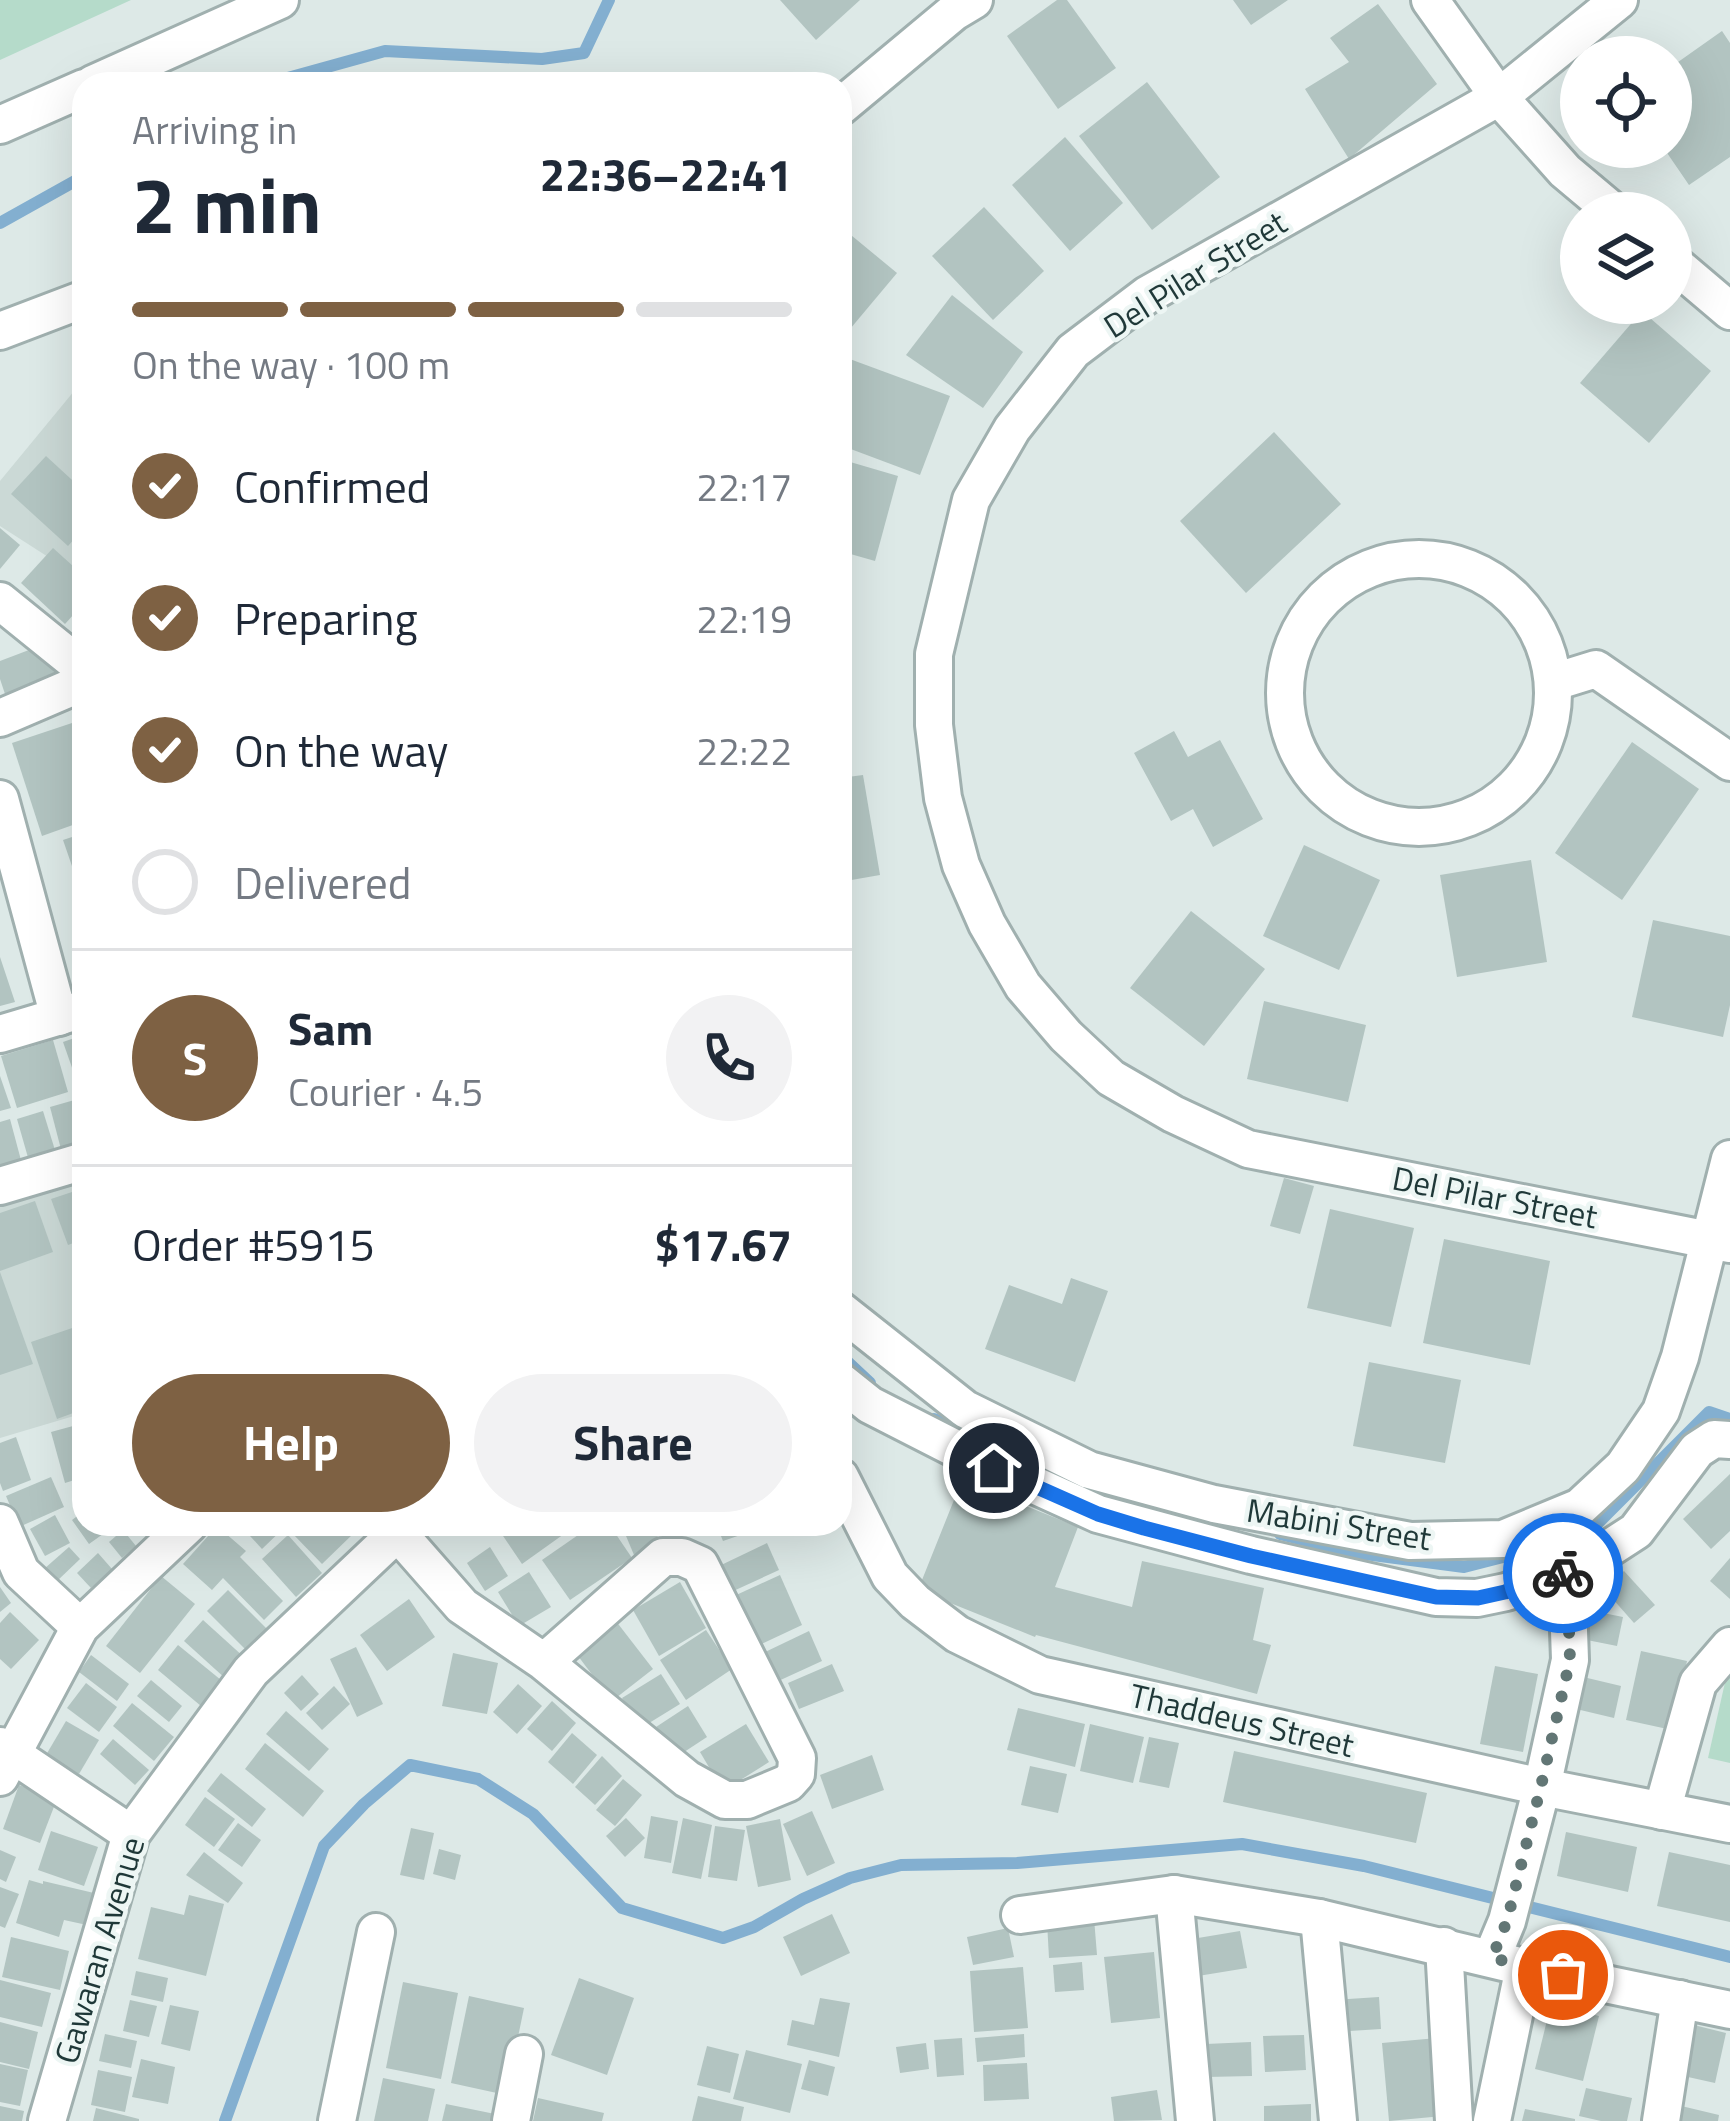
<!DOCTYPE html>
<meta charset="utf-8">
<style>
body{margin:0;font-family:"Titillium Web",sans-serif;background:#f2f2f3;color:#1f2937;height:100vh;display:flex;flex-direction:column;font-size:45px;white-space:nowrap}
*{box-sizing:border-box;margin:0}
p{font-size:39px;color:#747a83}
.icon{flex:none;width:66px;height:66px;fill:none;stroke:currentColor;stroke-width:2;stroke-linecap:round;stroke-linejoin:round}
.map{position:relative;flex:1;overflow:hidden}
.side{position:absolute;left:72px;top:72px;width:780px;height:1464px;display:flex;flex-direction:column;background:#fff;border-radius:36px;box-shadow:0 12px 48px #0002}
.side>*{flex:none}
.buttons{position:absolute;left:1560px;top:36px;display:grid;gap:24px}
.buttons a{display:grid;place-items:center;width:132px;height:132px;border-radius:50%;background:#fff;box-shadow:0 12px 48px #0002;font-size:60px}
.pin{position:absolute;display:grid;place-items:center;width:102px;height:102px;color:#fff;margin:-51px;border:6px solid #fff;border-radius:50%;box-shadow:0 3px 12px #0007}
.courier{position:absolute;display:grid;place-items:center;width:120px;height:120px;margin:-60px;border:9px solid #1a73e8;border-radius:50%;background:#fff;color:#222;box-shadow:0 3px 15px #0007}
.head em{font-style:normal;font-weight:700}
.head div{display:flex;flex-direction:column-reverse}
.head{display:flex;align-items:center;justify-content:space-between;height:204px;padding:0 60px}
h1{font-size:78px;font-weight:700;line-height:90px}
.bar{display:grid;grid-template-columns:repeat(4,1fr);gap:18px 12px;align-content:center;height:144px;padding:0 60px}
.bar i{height:15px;border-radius:9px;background:#e0e1e3}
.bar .current{background:#7e6143}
.bar p{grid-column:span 4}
.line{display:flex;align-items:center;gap:30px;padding:0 60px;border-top:3px solid #e0e1e3}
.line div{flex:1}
.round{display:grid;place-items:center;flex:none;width:126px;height:126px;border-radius:63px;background:#f2f2f3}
ol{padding:0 60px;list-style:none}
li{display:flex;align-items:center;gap:36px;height:132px}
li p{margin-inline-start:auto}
li .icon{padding:12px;border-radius:50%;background:#7e6143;color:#fff;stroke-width:4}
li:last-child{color:#747a83}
li i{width:66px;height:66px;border:6px solid #e0e1e3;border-radius:50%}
.cta{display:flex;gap:24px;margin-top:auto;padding:24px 60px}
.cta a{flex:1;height:138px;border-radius:72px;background:#7e6143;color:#fff;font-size:48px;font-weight:700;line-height:138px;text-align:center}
.cta a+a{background:#f2f2f3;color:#1f2937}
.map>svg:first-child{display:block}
.built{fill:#cbd9d6}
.green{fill:#b5dbca}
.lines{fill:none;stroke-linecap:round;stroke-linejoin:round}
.stream{stroke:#83afd0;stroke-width:12}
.building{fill:#b2c4c1}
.minor-casing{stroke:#a0b0af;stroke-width:42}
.minor{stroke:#fff;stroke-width:36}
.done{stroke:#627675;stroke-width:12;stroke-dasharray:0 21.6}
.route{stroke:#1a73e8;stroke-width:15}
.labels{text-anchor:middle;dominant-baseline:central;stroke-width:9;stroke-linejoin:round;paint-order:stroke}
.street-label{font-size:33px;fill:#1f3838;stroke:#edf6f4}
</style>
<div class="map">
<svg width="1730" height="2121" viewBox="0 0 1730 2121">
<rect width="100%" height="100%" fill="#dde9e7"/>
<g class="built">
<polygon points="84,379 84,580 0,526 0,481"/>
<polygon points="84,1174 84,1413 0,1438 0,1200"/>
</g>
<g class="green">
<polygon points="0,0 131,0 0,60"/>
<polygon points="1726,1678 1730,1678 1730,1763 1708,1758"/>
</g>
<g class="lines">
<g class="stream">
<polyline points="266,84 385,51 542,59 584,53 609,0"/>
<polyline points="0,223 84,176"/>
<polyline points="840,1355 870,1383"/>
<polyline points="934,1419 1004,1447"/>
<polyline points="1280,1534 1350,1552 1464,1567 1585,1536 1709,1412 1730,1419"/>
<polyline points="225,2121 324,1846 364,1804 410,1765 478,1779 533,1814 622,1908 723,1938 754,1927 803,1899 850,1878 901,1865 1017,1863 1242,1844 1364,1866 1730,1957"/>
</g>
</g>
<g class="building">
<polygon points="780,0 860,0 816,40"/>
<polygon points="1057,0 1067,0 1116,68 1058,109 1007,36"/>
<polygon points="1233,0 1288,0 1251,25"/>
<polygon points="1378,4 1437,84 1349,159 1305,89 1349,62 1330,38"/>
<polygon points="1722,31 1730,43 1730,157 1689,185 1663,147 1671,147 1671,67"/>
<polygon points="1147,82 1220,177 1152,230 1079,136"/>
<polygon points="1065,137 1123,203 1070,251 1012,185"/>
<polygon points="984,207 1044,271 993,320 932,256"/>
<polygon points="840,226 897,273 840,341"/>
<polygon points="952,295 1023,352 983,408 906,355"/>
<polygon points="1642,311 1711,371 1649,443 1580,383"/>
<polygon points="847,358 950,396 920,475 840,445 840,376"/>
<polygon points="1274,432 1341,504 1246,593 1180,521"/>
<polygon points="46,456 84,491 84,528 68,546 11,494"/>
<polygon points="840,459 898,476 875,561 840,551"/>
<polygon points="0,528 20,545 0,569"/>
<polygon points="53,548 84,576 84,603 65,624 21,583"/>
<polygon points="50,642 64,683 8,703 0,679 0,661"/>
<polygon points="84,719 84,821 42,836 12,743"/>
<polygon points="1174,731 1188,757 1220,740 1263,819 1213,847 1193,809 1171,821 1134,753"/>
<polygon points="1632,742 1699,789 1622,900 1555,853"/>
<polygon points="863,775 880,875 840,882 840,778"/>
<polygon points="84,833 84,897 83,898 63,840"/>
<polygon points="1304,845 1380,880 1339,970 1263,936"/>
<polygon points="1531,860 1547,962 1457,977 1440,875"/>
<polygon points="1191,911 1265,969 1204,1046 1130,988"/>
<polygon points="1653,920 1730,936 1730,1005 1723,1037 1632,1017"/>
<polygon points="0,957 15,1002 0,1006"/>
<polygon points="1264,1001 1366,1025 1348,1102 1247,1079"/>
<polygon points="83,1035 84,1037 83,1099 63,1042"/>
<polygon points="53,1040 68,1092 17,1108 1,1056"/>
<polygon points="0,1076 11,1108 0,1111"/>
<polygon points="78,1099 84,1123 84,1151 63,1157 50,1107"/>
<polygon points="43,1111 58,1160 31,1168 17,1119"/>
<polygon points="10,1119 22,1164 0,1170 0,1122"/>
<polygon points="1284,1178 1314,1186 1300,1234 1270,1226"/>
<polygon points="84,1188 84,1239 68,1245 51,1199"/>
<polygon points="35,1201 53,1252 0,1271 0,1213"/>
<polygon points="1330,1209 1414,1228 1391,1327 1307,1308"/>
<polygon points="1444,1239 1550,1261 1530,1365 1423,1343"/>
<polygon points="0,1272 33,1364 0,1375"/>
<polygon points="1071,1278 1108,1291 1075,1382 985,1349 1009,1285 1062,1304"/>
<polygon points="84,1324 84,1409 57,1419 31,1342"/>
<polygon points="1369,1362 1461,1380 1445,1463 1353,1446"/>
<polygon points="84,1423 84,1477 65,1483 51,1432"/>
<polygon points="16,1437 31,1480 3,1491 0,1483 0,1443"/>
<polygon points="1730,1474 1730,1531 1711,1549 1683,1519"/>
<polygon points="51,1477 64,1507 19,1527 6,1496"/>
<polygon points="962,1480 1078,1527 1055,1587 1132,1607 1142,1561 1264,1588 1253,1640 1271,1645 1257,1694 1036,1635 1035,1637 918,1590"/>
<polygon points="84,1511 84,1524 117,1524 89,1544 72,1520"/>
<polygon points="55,1515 70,1543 45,1556 30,1529"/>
<polygon points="239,1524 288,1524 262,1549"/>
<polygon points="301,1524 345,1524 354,1533 322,1564 292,1533"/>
<polygon points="495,1524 578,1524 522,1564"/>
<polygon points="594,1524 609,1524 632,1558 570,1600 542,1560"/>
<polygon points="621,1524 652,1524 661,1544 634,1555"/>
<polygon points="716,1524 760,1524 761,1528 723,1541"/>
<polygon points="217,1526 246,1551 240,1557 283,1601 264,1620 223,1578 212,1590 183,1564"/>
<polygon points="123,1530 136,1546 122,1558 109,1542"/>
<polygon points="288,1535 322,1573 296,1597 262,1559"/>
<polygon points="767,1543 779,1570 729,1593 717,1567"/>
<polygon points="69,1547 80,1559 56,1582 44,1569"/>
<polygon points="490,1547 508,1576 485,1591 467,1563"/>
<polygon points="98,1553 112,1569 91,1588 77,1573"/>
<polygon points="1730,1558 1730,1599 1710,1581"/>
<polygon points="1624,1571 1655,1605 1634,1623 1604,1589"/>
<polygon points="529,1572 551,1607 519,1626 498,1592"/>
<polygon points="780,1575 802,1625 757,1646 734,1596"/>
<polygon points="161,1576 195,1604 140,1673 106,1646"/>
<polygon points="680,1582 706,1628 659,1656 633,1610"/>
<polygon points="0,1587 11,1603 0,1612"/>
<polygon points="228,1590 269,1631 248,1652 207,1611"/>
<polygon points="409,1599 435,1637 387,1671 360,1635"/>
<polygon points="1578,1608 1623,1617 1617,1646 1572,1637"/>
<polygon points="10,1612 39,1640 11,1669 0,1659 0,1623"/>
<polygon points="612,1616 653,1669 612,1701 572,1648"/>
<polygon points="203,1620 245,1658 226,1679 184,1641"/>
<polygon points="706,1630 732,1669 686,1700 660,1660"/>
<polygon points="809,1631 822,1661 774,1683 761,1654"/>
<polygon points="178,1645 221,1680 201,1706 158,1670"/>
<polygon points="356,1647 383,1704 357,1717 330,1659"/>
<polygon points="1641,1651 1687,1661 1672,1730 1626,1720"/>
<polygon points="453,1653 498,1663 487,1714 442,1706"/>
<polygon points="91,1655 129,1684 117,1701 79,1672"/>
<polygon points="832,1664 844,1691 799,1709 788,1683"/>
<polygon points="1495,1666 1538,1674 1523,1752 1480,1744"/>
<polygon points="661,1674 680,1704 641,1728 622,1698"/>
<polygon points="302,1675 319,1694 301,1711 284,1693"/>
<polygon points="1579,1676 1621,1686 1614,1718 1572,1708"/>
<polygon points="151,1680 182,1706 169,1722 137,1696"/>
<polygon points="86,1683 117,1707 99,1732 67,1708"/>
<polygon points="518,1684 542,1706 517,1734 493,1712"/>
<polygon points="334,1686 350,1704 322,1730 306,1713"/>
<polygon points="552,1701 576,1723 552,1751 527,1729"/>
<polygon points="132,1703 174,1737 154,1761 113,1726"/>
<polygon points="688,1706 707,1737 675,1758 656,1727"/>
<polygon points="1018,1708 1085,1724 1075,1767 1007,1750"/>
<polygon points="286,1711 329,1749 309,1771 266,1734"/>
<polygon points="66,1721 99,1740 79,1774 46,1755"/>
<polygon points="746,1724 769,1762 723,1791 700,1752"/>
<polygon points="1090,1724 1144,1737 1133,1783 1080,1771"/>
<polygon points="572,1733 597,1755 573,1784 548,1762"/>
<polygon points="1149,1737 1179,1743 1169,1788 1139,1782"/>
<polygon points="113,1739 149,1770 135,1785 100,1754"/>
<polygon points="265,1743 324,1791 303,1817 245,1769"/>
<polygon points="1234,1751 1427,1793 1416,1843 1223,1802"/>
<polygon points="872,1755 884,1790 832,1809 820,1775"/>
<polygon points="602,1756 622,1776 595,1805 575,1787"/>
<polygon points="1030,1766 1067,1774 1058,1813 1021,1805"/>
<polygon points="221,1773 266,1809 252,1827 207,1791"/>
<polygon points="623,1779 642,1795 615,1826 596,1810"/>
<polygon points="19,1785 57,1799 40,1843 3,1829"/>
<polygon points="205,1797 235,1819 214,1847 185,1825"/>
<polygon points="812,1811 835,1863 807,1876 783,1824"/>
<polygon points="651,1816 678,1821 671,1863 644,1858"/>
<polygon points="626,1818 645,1838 625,1857 606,1836"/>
<polygon points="683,1818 712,1825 701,1879 672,1873"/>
<polygon points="780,1819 791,1880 758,1887 746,1826"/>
<polygon points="238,1823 261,1840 242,1867 218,1850"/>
<polygon points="715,1826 745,1830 737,1881 708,1877"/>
<polygon points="411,1828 434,1833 424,1880 400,1875"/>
<polygon points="51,1831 98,1847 84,1886 38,1870"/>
<polygon points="1566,1832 1637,1847 1628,1892 1557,1876"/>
<polygon points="439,1849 461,1855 455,1880 433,1874"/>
<polygon points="0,1850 16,1857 6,1882 0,1879"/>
<polygon points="204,1852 243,1883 228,1903 186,1875"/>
<polygon points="1669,1852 1730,1865 1730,1922 1657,1906"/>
<polygon points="29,1880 43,1884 43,1881 94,1893 87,1925 64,1920 59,1937 16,1923"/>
<polygon points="0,1887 19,1894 5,1928 0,1926"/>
<polygon points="189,1895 224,1904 206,1976 138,1959 151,1907 184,1915"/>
<polygon points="832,1914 850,1953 801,1976 783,1937"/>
<polygon points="1094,1918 1097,1955 1049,1958 1047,1922"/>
<polygon points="1008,1928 1014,1957 973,1965 967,1937"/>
<polygon points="1240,1931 1247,1968 1198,1976 1192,1939"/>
<polygon points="11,1937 69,1951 60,1990 2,1977"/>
<polygon points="1154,1952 1160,2018 1111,2023 1104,1957"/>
<polygon points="1082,1962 1084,1990 1055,1992 1053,1965"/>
<polygon points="1023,1967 1028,2028 974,2032 970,1971"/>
<polygon points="136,1971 168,1978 163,2002 131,1995"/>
<polygon points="579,1978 634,1998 607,2075 551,2055"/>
<polygon points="0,1980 51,1993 42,2027 0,2017"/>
<polygon points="403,1982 458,1993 441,2079 386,2068"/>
<polygon points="469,1996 524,2008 506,2095 451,2083"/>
<polygon points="1379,1997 1381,2029 1334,2032 1333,2000"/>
<polygon points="820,1998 850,2003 839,2057 787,2045 792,2020 814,2025"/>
<polygon points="130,2000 157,2006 149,2037 123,2031"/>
<polygon points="1551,2004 1599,2016 1583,2081 1535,2069"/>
<polygon points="170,2005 199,2011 190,2051 161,2044"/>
<polygon points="0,2022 38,2032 29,2069 0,2062"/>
<polygon points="1690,2024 1726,2033 1715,2083 1679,2075"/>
<polygon points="105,2034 137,2041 131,2068 99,2061"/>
<polygon points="1024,2034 1025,2057 977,2062 975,2038"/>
<polygon points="1304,2035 1306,2070 1265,2072 1263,2036"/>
<polygon points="962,2038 964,2075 937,2077 934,2040"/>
<polygon points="1437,2038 1443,2116 1389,2121 1382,2043"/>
<polygon points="1251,2042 1252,2076 1207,2077 1206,2044"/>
<polygon points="926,2043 929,2069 900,2073 896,2047"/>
<polygon points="707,2046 739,2054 730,2093 697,2085"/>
<polygon points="746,2050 802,2064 790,2113 733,2099"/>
<polygon points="141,2059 175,2067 168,2104 132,2097"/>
<polygon points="809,2060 835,2067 828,2096 801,2089"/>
<polygon points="1027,2063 1029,2099 984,2101 983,2065"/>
<polygon points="0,2064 28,2070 20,2106 0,2102"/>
<polygon points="98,2070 132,2077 125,2112 91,2105"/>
<polygon points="383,2078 435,2089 428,2121 374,2121"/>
<polygon points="1586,2088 1632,2098 1627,2121 1601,2121 1579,2116"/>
<polygon points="1157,2090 1162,2120 1114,2121 1111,2097"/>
<polygon points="698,2096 744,2107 741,2121 692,2121"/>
<polygon points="538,2098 604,2113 602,2121 533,2121"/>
<polygon points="446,2104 495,2114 493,2121 442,2121"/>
<polygon points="1311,2104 1311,2121 1264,2121 1264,2106"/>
<polygon points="1673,2104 1719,2115 1718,2121 1670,2121"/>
<polygon points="0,2106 24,2111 22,2121 0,2121"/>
<polygon points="96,2108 139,2119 139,2121 93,2121"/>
<polygon points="1525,2109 1575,2119 1575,2121 1522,2121"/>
</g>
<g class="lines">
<g class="minor-casing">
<g id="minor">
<polyline points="1430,0 1499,97 1565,171 1615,213"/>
<polyline points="1619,0 1499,97 1147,295 1073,351 1012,429 971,500 934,654 934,725 943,798 961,865 987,924 1023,986 1066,1036 1111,1078 1173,1114 1248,1149 1730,1244"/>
<polyline points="93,84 280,0"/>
<polyline points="840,107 954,12 974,0"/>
<polyline points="0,125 84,88"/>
<polyline points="1671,261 1730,311"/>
<polyline points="0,331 84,299"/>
<circle cx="1419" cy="693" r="134"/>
<polyline points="0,601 84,669"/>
<polyline points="1554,682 1596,669 1730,762"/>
<polyline points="0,718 84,682"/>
<polyline points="0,799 59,1017"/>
<polyline points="0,1034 84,1009"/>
<polyline points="0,1186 84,1161"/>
<polyline points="840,1310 965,1409 1089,1470 1214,1504 1410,1541 1503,1539 1580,1507 1623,1467 1661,1411 1680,1357 1730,1159"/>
<polyline points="840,1381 870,1405 964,1453 1098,1514 1251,1555 1436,1597 1477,1598 1506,1592 1567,1572 1596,1557 1636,1531 1697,1450 1714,1439 1730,1440"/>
<polyline points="840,1477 890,1576 915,1602 957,1634 1040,1675 1542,1787 1730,1824"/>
<polyline points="0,1523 21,1572 80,1627"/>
<polyline points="390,1524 462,1606 544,1662 687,1779 725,1800 747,1800 788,1783 796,1774 797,1758 700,1565 682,1557 663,1557 544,1662"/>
<polyline points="0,1746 131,1834"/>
<polyline points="0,1777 80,1627 189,1524"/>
<polyline points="1662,1811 1698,1683 1730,1646"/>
<polyline points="1174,1894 1195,2121"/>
<polyline points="1020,1915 1174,1894 1319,1918 1524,1967 1730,2010"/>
<polyline points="1319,1918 1338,2121"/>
<polyline points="1444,1946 1454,2121"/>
<polyline points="1492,1957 1507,1921 1542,1787 1570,1660 1567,1572"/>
<polyline points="47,2121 131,1834 251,1671 397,1533 411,1524"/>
<polyline points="337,2121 376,1932"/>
<polyline points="511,2121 524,2054"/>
<polyline points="1492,2121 1524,1967"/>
<polyline points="1661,2121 1680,1999"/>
</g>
</g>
<use href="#minor" class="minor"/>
</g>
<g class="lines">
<polyline class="done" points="1563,1573 1567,1572 1570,1660 1541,1786 1507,1921 1492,1958 1563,1975"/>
<polyline class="route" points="994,1468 1098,1514 1144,1528 1251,1556 1436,1597 1478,1598 1505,1592 1563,1573"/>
</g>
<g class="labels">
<g class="street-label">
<text transform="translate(1195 274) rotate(-32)">Del Pilar Street</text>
<text transform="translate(1495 1197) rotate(11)">Del Pilar Street</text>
<text transform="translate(1339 1524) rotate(9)">Mabini Street</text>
<text transform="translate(1242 1720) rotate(13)">Thaddeus Street</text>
<text transform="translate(99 1950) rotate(-73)">Gawaran Avenue</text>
</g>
</g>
</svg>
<div class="buttons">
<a><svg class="icon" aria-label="locate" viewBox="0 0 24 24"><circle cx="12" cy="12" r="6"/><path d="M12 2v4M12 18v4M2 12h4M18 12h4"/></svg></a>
<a><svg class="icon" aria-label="layers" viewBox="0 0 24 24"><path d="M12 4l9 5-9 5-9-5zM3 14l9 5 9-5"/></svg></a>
</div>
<div class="pin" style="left:1563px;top:1975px;background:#ea580c"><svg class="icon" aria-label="bag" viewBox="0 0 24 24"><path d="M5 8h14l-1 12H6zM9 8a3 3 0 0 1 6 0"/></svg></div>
<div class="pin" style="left:994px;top:1468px;background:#1f2937"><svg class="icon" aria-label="home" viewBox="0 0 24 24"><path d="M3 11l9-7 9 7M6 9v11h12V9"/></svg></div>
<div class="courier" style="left:1563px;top:1573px"><svg class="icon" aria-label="bike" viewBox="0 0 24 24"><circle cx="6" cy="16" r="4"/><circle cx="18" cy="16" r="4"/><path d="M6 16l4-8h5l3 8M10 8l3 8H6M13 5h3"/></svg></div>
<section class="side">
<div class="head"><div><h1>2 min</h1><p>Arriving in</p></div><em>22:36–22:41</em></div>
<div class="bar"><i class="current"></i><i class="current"></i><i class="current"></i><i></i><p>On the way · 100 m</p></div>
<ol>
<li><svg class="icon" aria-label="check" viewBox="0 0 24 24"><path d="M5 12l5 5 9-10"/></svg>Confirmed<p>22:17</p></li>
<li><svg class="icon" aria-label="check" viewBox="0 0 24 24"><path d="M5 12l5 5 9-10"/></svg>Preparing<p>22:19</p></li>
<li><svg class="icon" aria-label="check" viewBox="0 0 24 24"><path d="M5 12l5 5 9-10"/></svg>On the way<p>22:22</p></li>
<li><i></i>Delivered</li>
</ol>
<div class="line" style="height:216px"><b class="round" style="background:#7e6143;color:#fff">S</b><div><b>Sam</b><p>Courier · 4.5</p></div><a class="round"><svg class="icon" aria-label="phone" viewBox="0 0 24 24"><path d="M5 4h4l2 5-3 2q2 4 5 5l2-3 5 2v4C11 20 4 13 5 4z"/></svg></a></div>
<div class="line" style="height:156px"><div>Order #5915</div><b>$17.67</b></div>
<div class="cta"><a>Help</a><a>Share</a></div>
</section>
</div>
